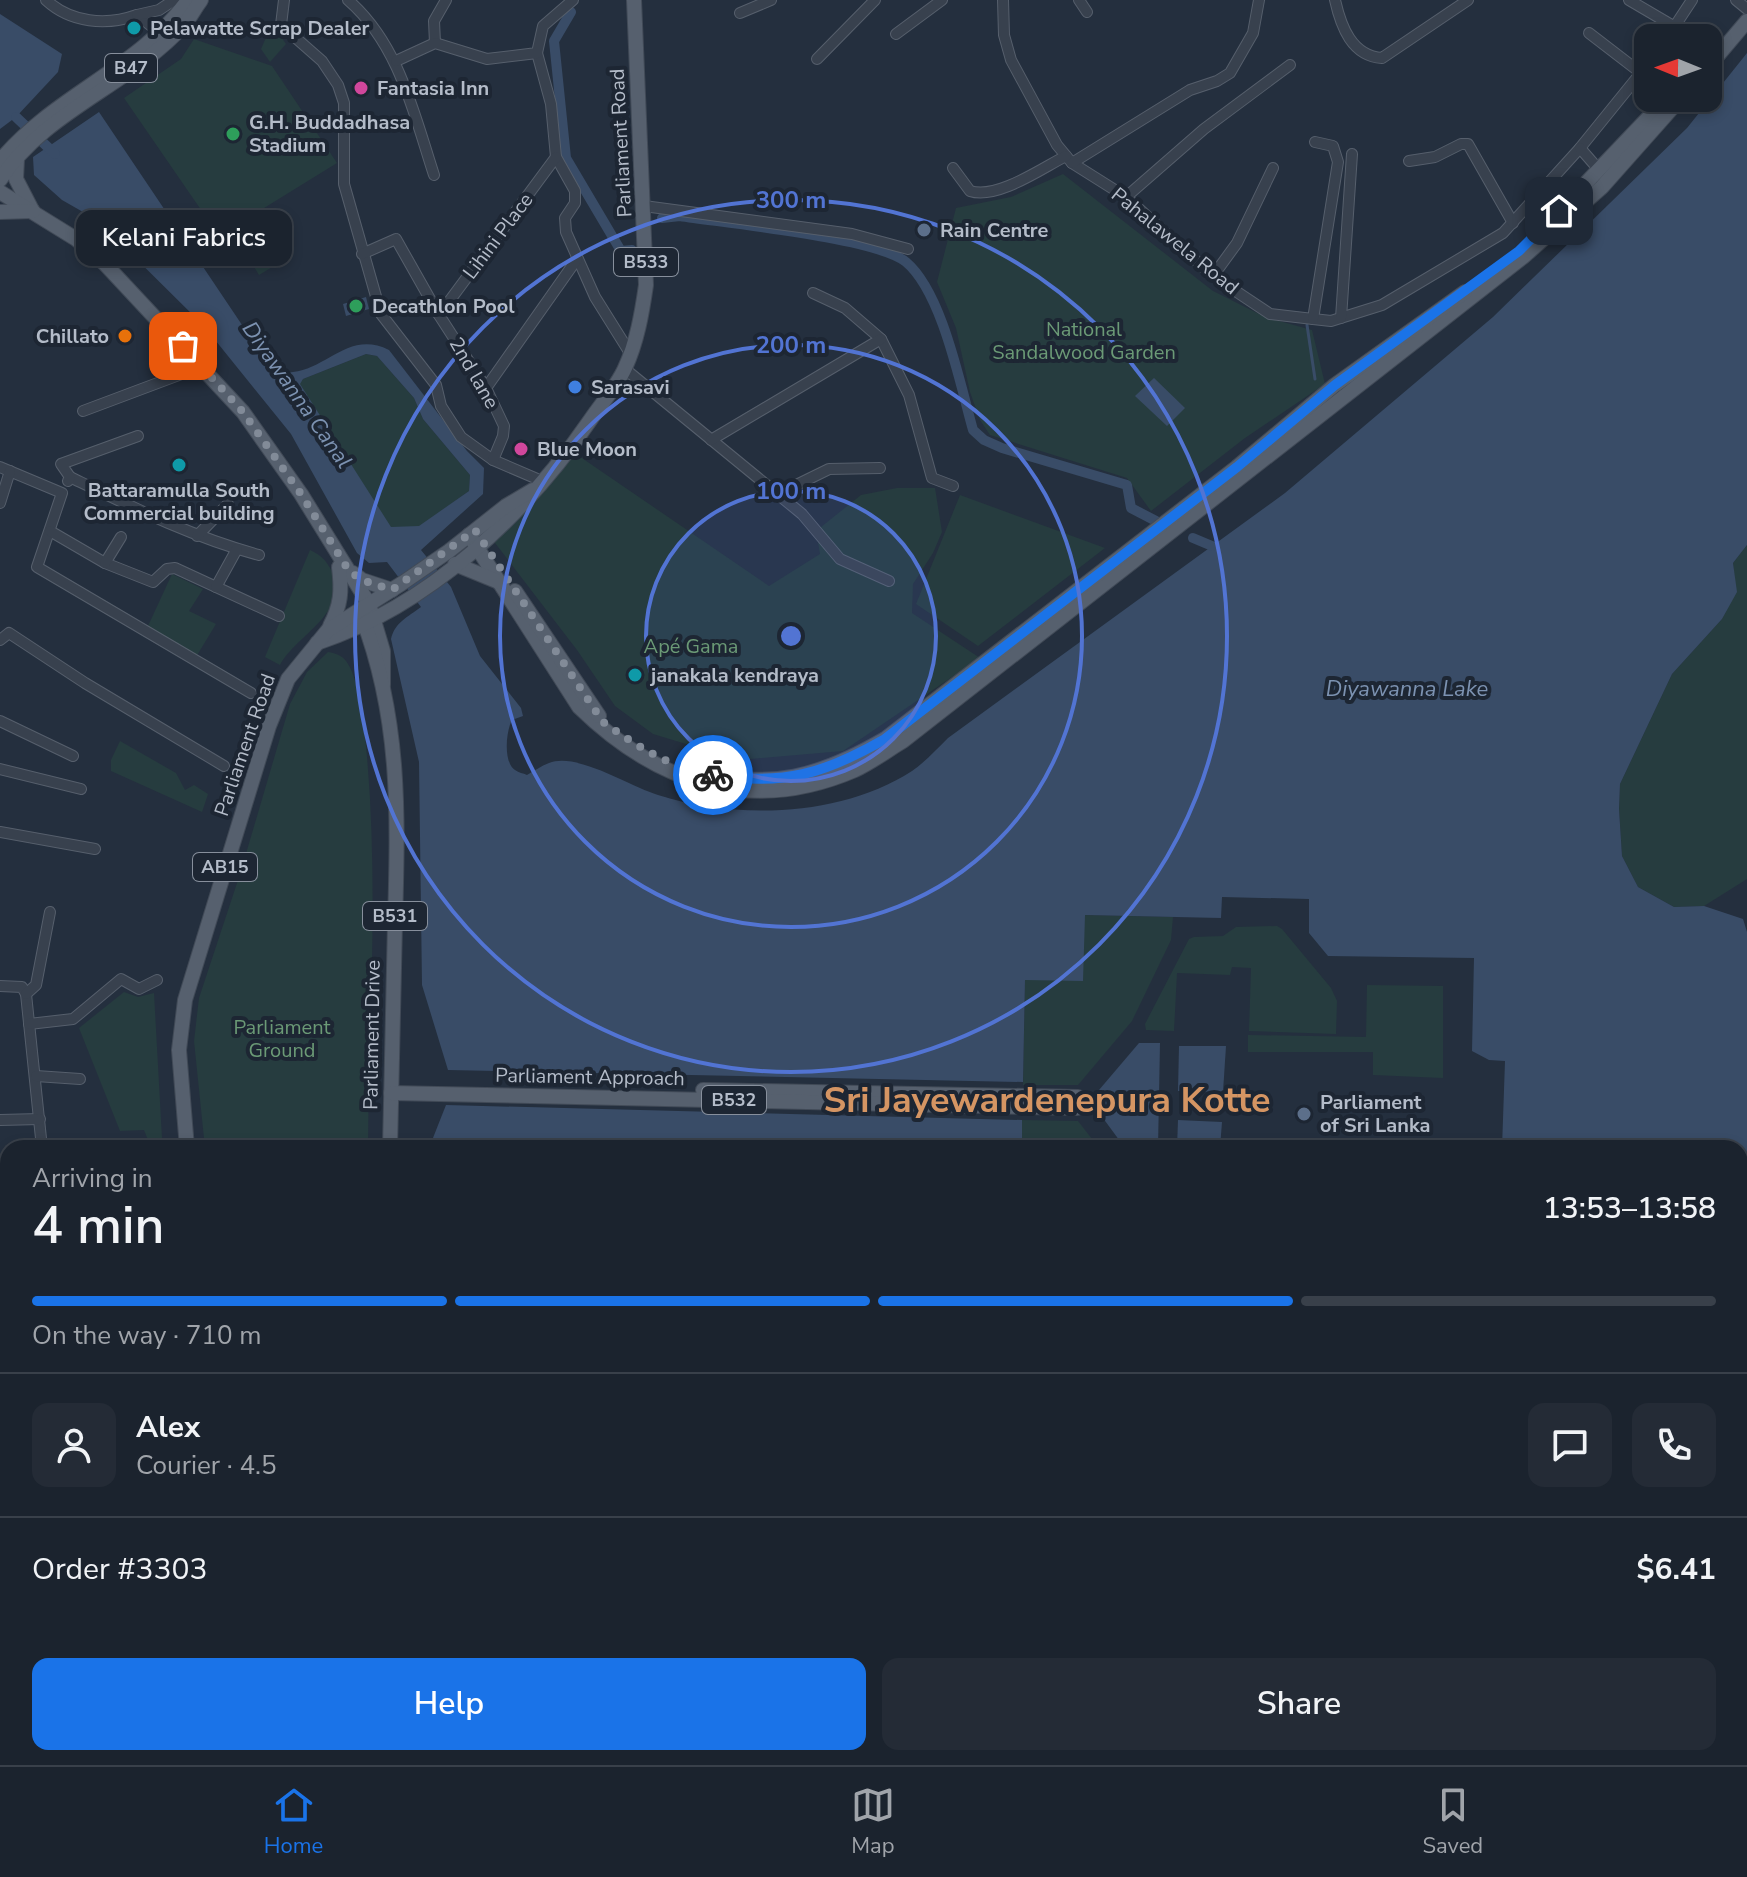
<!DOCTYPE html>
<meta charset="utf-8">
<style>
body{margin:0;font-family:"Nunito Sans",sans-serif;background:#242b36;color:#f1f3f6;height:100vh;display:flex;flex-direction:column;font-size:30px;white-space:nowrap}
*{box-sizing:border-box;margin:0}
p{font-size:26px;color:#a0a4aa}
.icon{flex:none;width:44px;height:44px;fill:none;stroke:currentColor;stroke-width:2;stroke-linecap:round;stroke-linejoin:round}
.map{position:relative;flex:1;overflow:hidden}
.side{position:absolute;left:0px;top:1140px;width:1748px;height:626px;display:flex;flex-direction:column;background:#1b232e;border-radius:24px 24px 0 0;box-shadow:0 4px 12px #0003,0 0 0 2px #39404a}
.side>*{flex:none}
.needle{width:52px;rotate:271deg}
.controls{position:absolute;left:1634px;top:24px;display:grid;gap:16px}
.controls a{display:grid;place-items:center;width:88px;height:88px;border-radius:16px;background:#1b232e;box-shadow:0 4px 12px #0003,0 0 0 2px #39404a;font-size:40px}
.pin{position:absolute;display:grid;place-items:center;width:68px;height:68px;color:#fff;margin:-34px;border-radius:16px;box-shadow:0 4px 12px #0006}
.courier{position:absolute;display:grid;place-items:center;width:80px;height:80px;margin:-40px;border:6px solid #1a73e8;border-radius:50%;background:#fff;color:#222;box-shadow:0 2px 10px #0007}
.bubble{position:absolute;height:56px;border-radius:16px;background:#1b232e;box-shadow:0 4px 12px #0003,0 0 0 2px #39404a;font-size:26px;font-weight:600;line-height:56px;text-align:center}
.overview em{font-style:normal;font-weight:600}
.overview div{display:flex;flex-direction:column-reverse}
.overview{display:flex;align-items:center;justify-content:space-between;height:136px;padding:0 32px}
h1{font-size:52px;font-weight:600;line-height:60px}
.bar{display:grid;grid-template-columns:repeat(4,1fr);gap:12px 8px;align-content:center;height:96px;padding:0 32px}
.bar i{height:10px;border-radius:6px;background:#39404a}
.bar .active{background:#1a73e8}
.bar p{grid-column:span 4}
.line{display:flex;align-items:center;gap:20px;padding:0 32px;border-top:2px solid #39404a}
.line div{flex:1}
.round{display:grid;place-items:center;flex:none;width:84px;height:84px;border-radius:16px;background:#242b36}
.button{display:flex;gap:16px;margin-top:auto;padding:16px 32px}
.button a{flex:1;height:92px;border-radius:16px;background:#1a73e8;color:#fff;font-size:32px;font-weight:600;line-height:92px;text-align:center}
.button a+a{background:#242b36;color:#f1f3f6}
.dock{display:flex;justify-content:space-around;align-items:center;height:112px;border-top:2px solid #39404a;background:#1b232e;font-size:22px;color:#a0a4aa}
.dock a{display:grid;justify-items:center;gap:4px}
.dock .active{color:#1a73e8}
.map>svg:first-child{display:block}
.green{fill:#263c3f}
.water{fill:#394c67;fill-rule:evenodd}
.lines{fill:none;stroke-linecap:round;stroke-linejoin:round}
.stream{stroke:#394c67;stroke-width:3}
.canal{stroke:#394c67;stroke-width:10}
.minor-casing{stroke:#565f6c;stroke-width:12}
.major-casing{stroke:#414a57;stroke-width:16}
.minor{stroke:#38414e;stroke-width:10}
.major{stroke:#56606e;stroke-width:14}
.done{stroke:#828b98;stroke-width:8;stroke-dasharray:0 14.4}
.route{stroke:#1a73e8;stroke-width:10}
.ring{fill:none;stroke:#5274d3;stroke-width:4}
.culture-dot{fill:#0f9aa8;stroke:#1d2633;stroke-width:3}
.hotel-dot{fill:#d1479c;stroke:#1d2633;stroke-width:3}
.leisure-dot{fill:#2e9e5b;stroke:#1d2633;stroke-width:3}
.service-dot{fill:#5c6f8a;stroke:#1d2633;stroke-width:3}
.food-dot{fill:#e8710a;stroke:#1d2633;stroke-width:3}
.shop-dot{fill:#3f7fe0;stroke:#1d2633;stroke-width:3}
.labels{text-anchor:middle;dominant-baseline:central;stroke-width:8;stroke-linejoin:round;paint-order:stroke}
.shield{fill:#1d2633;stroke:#878f9c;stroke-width:2}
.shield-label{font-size:18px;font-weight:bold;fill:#b4bcc9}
.poi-label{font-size:20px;font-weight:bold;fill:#b4bcc9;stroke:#1d2633;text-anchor:start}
.street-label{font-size:20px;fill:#b4bcc9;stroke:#1d2633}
.park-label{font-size:20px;fill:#6b9a76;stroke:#1d2633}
.water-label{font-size:22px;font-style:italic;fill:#7c92b1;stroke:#1d2633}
.town-label{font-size:36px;font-weight:bold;fill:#d59563;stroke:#1d2633}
.centre{fill:#5274d3;stroke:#1d2633;stroke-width:4}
.ring-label{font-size:24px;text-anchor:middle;font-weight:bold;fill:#5274d3;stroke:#1d2633;stroke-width:8;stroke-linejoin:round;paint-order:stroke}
</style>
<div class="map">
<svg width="1747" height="1765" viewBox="0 0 1747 1765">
<rect width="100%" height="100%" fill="#242f3e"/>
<g class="green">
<polygon points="272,24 286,44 270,62 261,49"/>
<polygon points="194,39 272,66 337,163 219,236 124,98 181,59"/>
<polygon points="1063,174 1213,291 1265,317 1312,330 1325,384 1245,438 1151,511 1127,478 990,435 980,420 970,392 956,328 937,282 956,208 1011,197"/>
<polygon points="260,231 279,263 259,275 240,244"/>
<polygon points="366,354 377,356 414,398 423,419 470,475 469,491 419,527 390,527 299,384 303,379"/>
<polygon points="576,454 769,586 820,554 816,531 861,495 897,488 935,488 942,532 933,553 913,584 912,613 980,658 843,751 739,760 653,734 615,706 577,650 492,539"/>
<polygon points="960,495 1105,548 978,646 916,604"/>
<polygon points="1747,545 1747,879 1704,906 1674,907 1638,887 1622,856 1619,809 1620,784 1672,674 1722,619 1736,592 1733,563"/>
<path d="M310,550c11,5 17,11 22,22 18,41 -36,63 -52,93l-15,-8z"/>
<polygon points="172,574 203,589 189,611 216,624 196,657 148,626"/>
<path d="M328,652c8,1 16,4 20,12 11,17 16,62 18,82 13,133 3,269 2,402h-163l-11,-107 5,-43 41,-124 50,-170 17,-32z"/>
<polygon points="120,741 176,773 185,790 194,785 208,794 202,812 111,771 111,760"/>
<polygon points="1084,915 1173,917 1171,940 1132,1021 1078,1085 1023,1085 1025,980"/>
<polygon points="1277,926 1282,929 1331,988 1337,1001 1336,1034 1249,1031 1251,968 1232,967 1230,975 1177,973 1174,1031 1146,1030 1145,1024 1189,939 1194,937 1223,936 1236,927"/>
<polygon points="1367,985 1443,986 1443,1078 1373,1075 1373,1052 1248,1052 1248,1035 1366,1037"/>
<polygon points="124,992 138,997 154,993 162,1138 150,1145 144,1130 120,1131 79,1028"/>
<polygon points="1022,1120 1078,1121 1099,1148 1022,1148"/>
<polygon points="1747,1468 1747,1765 1405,1765 1412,1758 1740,1758 1740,1470"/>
<polygon points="542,1758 834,1758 839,1765 539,1765"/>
</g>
<g class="water">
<polygon points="0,14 62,54 58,72 16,117 0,129"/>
<path d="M1747,53v492l-14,18 4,29 -15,27 -50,55 -52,110 -1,25 3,47 16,31 36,20 30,-1 39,13 4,13v536l-7,2v-322h-238l3,-87 -16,-1 -17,-9 2,-93 -146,-2 -19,-23v-34l-87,-2 -1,21 -136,-3 -2,66 -58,-1 -2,102 -575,-12 -26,-85 -3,-223 -28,-123c4,-17 17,-22 30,-32l-34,-45 -18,1 -12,-10 -66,-119 -88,-109 -106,-105 -35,-20 -28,-25 -1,-18 66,-45 174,259c6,0 14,2 20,1 34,-3 56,-42 96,-22l78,101 17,17 -1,26 -62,56 30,37 29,69 41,52 2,8 -11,4c-6,11 -9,42 3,50 4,3 8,3 12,5 7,-4 14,-9 22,-12 28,-11 80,23 109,32 78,25 183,22 254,-24 13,-9 25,-22 36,-33l337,-245 208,-176 194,-189zM366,354l11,2 37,42 9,21 47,56 -1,16 -50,35 -28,1 -91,-143 3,-5z"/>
<polygon points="366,297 369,309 346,316 343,304"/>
<polygon points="1154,378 1185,408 1167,426 1135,396"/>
<polygon points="1139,1043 1160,1043 1158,1148 1125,1148 1100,1114 1099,1090"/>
<polygon points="1179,1046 1226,1046 1223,1092 1178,1091"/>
<polygon points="446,1105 1022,1120 1022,1148 429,1148"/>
<polygon points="1178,1120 1222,1122 1220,1148 1177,1148"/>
<polygon points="8,1682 8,1758 542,1758 539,1765 0,1765 0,1685"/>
</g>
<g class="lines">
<polyline class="stream" points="1307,325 1315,379"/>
<g class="canal">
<polyline points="571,12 554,41 566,158 621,251 632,250"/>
<polyline points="16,117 55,154"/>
<path d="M662,218l18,-2c44,7 197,22 226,46 36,30 54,122 67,168l11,10 18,8 125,37 4,23 25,13"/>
<polyline points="1193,538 1212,546"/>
</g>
<g class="minor-casing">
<g id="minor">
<path d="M46,0c25,23 60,26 91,15l26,20"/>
<polyline points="284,0 281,25 322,61 338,85 344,103 344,184 381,314 436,385 441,406 461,437 493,460 542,481"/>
<path d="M348,0c51,44 66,114 86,175"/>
<polyline points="1003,0 1004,35 1011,60 1057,145 1072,163 1126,197 1213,276 1270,314 1313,319 1331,321 1382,305 1503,233 1580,148 1648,64"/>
<polyline points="1079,0 1087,12"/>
<path d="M1335,0c6,27 17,56 47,58l86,-58"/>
<polyline points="1629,0 1675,27"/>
<polyline points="1736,0 1747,9"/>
<polyline points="740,13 771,0"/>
<polyline points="137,15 159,10 174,0"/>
<polyline points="1589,33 1641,73"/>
<polyline points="896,34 942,0"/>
<polyline points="1667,38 1692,0"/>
<polyline points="435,43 434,21 446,0"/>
<polyline points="537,53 551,104 556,157 575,191 575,203 565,218 566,232 595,297 630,353"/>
<polyline points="817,59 875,0"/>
<polyline points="396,61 435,43 487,59 537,53 543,26 573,0"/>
<polyline points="1580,148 1600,171"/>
<polyline points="1409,161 1435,157 1461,144 1468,144 1513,223"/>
<polyline points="1072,163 1190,90 1217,81 1230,73 1253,33 1259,0"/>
<path d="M953,168l17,23c27,9 72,-23 96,-35"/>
<polyline points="1126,197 1204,129 1290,65"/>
<polyline points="644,206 852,234 908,249"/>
<polyline points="362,254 396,239 439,315 486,388 504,426 503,436 493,460"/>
<polyline points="1213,276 1237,243 1273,168"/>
<polyline points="813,293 845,308 881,339 909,395 932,478 953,486"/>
<polyline points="439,315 556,157"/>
<polyline points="1341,318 1352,154"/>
<polyline points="1313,319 1338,162 1333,146 1315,142"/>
<polyline points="625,369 802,514 840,559 889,581"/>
<polyline points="486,388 577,259"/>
<polyline points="83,411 203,366"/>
<polyline points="711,440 881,339"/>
<polyline points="0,467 62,493 37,567 251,693"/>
<path d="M70,477c62,30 122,60 189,78"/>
<polyline points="68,481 70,477 61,464 138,436"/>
<polyline points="778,494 829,469 880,468"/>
<polyline points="0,503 10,471"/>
<polyline points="50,531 105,563 153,582 167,569 175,568 279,616"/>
<polyline points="197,536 228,504"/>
<polyline points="105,563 121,537"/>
<polyline points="216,587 237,549"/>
<polyline points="0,640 9,633 85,683 224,766"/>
<polyline points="0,721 73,756"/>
<polyline points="0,769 81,789"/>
<polyline points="0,832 95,849"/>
<polyline points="0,986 22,987 26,994 42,1148"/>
<polyline points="26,994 36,985 50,912"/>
<polyline points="29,1024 73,1019 121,979 139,989 157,980"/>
<polyline points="36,1076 80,1079"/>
<polyline points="0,1120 40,1119"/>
<polyline points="0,1250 8,1249"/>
<polyline points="0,1384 8,1384"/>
<polyline points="0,1515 8,1515"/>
<polyline points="1297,1758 1311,1765"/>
<polyline points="1033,1765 1047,1761"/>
<polyline points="1133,1765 1133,1758"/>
<polyline points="1281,1765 1290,1758"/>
<polyline points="1332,1765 1333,1758"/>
</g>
</g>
<g class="major-casing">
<g id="major">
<polyline points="1708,67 1747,21"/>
<polyline points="17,159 16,179 32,210"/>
<path d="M0,161c53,-65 140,-93 188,-161"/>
<path d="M0,180c44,-69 130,-95 184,-155 6,-7 11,-17 17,-25"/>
<polyline points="0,192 76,239 105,264 243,412 301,494 369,604 383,651 383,685"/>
<polyline points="0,212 33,211"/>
<polyline points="1546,225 1667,98"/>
<path d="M469,535l110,172c79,77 172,108 276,63 17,-8 33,-20 48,-29l620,-484 79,-70 79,-89"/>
<polyline points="455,564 499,582"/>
<polyline points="353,573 362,580 392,590"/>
<polyline points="515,591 599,716"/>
<path d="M362,617c39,102 36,199 33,306 -2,75 -4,150 -5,225"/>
<path d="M330,626c11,-21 12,-35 9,-59"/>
<path d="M317,643c112,-37 209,-129 274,-224 11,-16 26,-33 34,-51 12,-26 17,-55 21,-83l-12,-285"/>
<path d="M696,772c75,18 124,5 189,-33l352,-272 98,-82 130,-93"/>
<polyline points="703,1090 1078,1097"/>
<polyline points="391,1093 1077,1108"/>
<polyline points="187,1148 179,1050 185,1000 269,726 288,679 328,630 401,584 449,551 506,506 533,490"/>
<polyline points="0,1613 8,1610"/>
</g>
</g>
<use href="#minor" class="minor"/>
<use href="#major" class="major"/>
</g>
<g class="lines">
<path class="done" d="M183,346l60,66 58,82 48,77 13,9 30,10 83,-60 128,192c34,24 69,47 110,53"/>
<path class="route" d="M713,775c71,11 111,-1 172,-36l352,-272 98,-82 184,-134 40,-40"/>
</g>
<circle cx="791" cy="636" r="145" fill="#5274d3" fill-opacity=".12"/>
<g class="ring">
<circle cx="791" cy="636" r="145"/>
<circle cx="791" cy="636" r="291"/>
<circle cx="791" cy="636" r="436"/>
</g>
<g class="culture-dot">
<circle cx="134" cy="28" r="8"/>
<circle cx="179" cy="465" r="8"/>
<circle cx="635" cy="675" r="8"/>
</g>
<g class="hotel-dot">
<circle cx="361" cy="88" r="8"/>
<circle cx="521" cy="449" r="8"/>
</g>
<g class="leisure-dot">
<circle cx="233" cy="134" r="8"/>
<circle cx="356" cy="306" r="8"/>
</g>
<g class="service-dot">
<circle cx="924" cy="230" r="8"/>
<circle cx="1304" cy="1114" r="8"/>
</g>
<circle class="food-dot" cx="125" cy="336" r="8"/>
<circle class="shop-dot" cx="575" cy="387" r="8"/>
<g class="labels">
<g class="shield">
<rect x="105" y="54" width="52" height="28" rx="6"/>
<rect x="614" y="248" width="64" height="28" rx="6"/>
<rect x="193" y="853" width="64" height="28" rx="6"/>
<rect x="363" y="902" width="64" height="28" rx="6"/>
<rect x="702" y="1086" width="64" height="28" rx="6"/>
</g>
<g class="shield-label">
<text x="131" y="68">B47</text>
<text x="646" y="262">B533</text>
<text x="225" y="867">AB15</text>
<text x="395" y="916">B531</text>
<text x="734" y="1100">B532</text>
</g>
<g class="poi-label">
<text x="150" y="28">Pelawatte Scrap Dealer</text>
<text x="377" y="88">Fantasia Inn</text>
<text x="249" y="122">G.H. Buddadhasa<tspan x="249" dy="23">Stadium</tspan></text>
<text x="940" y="230">Rain Centre</text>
<text x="372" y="306">Decathlon Pool</text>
<text x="109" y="336" text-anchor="end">Chillato</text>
<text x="591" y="387">Sarasavi</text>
<text x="537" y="449">Blue Moon</text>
<text x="179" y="490" text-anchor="middle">Battaramulla South<tspan x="179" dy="23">Commercial building</tspan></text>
<text x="651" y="675">janakala kendraya</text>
<text x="1320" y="1102">Parliament<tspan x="1320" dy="23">of Sri Lanka</tspan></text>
</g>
<g class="street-label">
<text transform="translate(621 143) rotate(-93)">Parliament Road</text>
<text transform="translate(498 236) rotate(-53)">Lihini Place</text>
<text transform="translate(1175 241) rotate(39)">Pahalawela Road</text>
<text transform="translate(474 373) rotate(60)">2nd lane</text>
<text transform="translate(245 745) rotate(-71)">Parliament Road</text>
<text transform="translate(372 1035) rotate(-89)">Parliament Drive</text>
<text transform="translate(590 1077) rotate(1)">Parliament Approach</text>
</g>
<g class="park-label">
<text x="1084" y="329">National<tspan x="1084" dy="23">Sandalwood Garden</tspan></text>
<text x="691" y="646">Apé Gama</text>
<text x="282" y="1027">Parliament<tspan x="282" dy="23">Ground</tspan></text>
</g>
<g class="water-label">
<text transform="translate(297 395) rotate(55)">Diyawanna Canal</text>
<text x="1407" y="689">Diyawanna Lake</text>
</g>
<g class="town-label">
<text x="1047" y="1100">Sri Jayewardenepura Kotte</text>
</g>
</g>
<circle cx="791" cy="636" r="12" class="centre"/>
<g class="ring-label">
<text x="791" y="208">300 m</text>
<text x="791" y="353">200 m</text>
<text x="791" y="499">100 m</text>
</g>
</svg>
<div class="controls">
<a><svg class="needle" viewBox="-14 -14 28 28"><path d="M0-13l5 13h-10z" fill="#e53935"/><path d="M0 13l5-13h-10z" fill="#a0a4aa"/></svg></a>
</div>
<div class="pin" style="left:183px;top:346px;background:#ea580c"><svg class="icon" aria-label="bag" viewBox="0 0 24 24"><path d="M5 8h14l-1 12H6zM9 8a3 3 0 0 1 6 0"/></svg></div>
<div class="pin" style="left:1559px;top:211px;background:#1f2937"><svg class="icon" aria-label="home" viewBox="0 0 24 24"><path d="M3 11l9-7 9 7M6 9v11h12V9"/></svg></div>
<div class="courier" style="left:713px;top:775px"><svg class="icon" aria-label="bike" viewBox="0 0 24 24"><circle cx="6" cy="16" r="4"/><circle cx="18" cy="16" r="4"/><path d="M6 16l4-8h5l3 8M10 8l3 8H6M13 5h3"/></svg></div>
<div class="bubble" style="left:76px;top:210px;width:216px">Kelani Fabrics</div>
<section class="side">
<div class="overview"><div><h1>4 min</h1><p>Arriving in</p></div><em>13:53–13:58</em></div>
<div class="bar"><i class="active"></i><i class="active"></i><i class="active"></i><i></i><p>On the way · 710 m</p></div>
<div class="line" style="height:144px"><a class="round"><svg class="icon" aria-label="person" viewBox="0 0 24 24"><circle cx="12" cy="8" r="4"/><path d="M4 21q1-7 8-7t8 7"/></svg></a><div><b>Alex</b><p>Courier · 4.5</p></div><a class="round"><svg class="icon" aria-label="chat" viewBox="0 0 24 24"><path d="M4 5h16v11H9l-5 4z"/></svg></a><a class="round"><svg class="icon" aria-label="phone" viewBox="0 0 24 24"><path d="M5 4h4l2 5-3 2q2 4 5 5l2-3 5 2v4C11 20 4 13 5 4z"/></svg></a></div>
<div class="line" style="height:104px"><div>Order #3303</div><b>$6.41</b></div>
<div class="button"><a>Help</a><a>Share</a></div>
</section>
</div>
<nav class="dock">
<a class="active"><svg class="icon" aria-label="home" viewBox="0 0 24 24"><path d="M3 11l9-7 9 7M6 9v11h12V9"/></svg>Home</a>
<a><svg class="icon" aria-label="map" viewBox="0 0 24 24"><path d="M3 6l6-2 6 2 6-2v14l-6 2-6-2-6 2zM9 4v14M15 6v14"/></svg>Map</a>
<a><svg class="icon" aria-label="saved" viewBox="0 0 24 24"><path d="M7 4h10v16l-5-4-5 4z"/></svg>Saved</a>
</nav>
